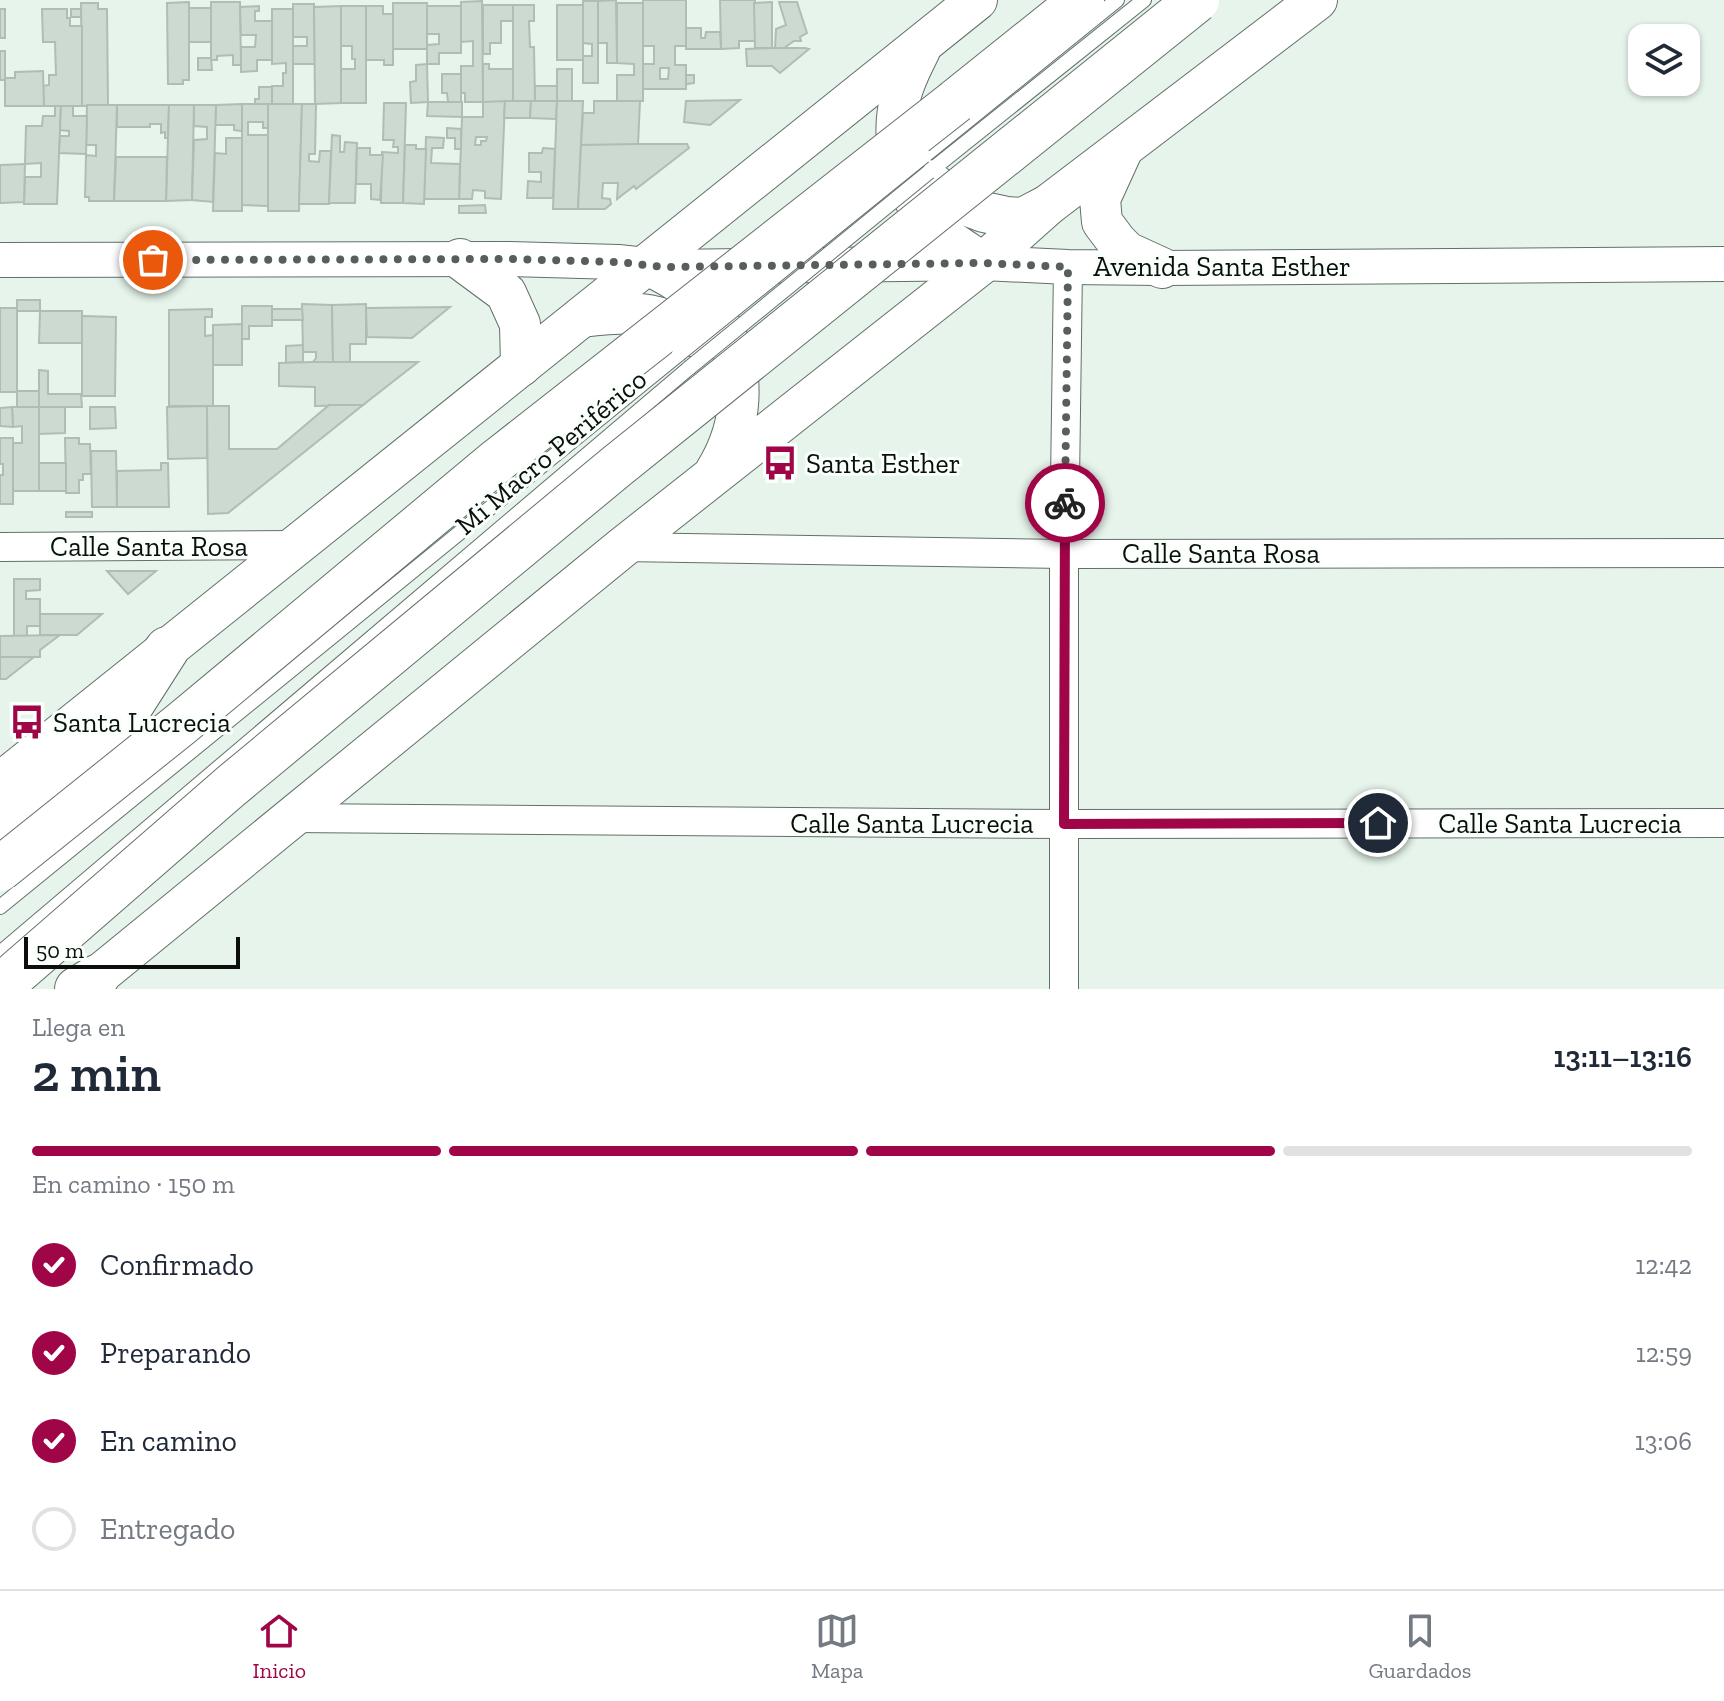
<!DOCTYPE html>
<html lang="es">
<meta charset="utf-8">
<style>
body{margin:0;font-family:"Zilla Slab",serif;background:#f6f6f7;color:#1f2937;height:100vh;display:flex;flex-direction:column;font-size:30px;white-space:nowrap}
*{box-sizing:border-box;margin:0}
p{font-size:26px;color:#747a83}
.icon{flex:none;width:44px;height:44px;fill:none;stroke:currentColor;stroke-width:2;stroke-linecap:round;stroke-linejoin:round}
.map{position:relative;height:989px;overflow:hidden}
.side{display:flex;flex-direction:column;background:#fff;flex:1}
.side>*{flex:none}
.controls{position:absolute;left:1628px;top:24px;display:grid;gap:16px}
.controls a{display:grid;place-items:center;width:72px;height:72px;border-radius:16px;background:#fff;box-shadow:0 2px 6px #0004;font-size:40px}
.scale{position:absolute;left:24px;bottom:20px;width:216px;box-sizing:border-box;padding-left:8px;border:4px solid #0b0f0c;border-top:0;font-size:22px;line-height:28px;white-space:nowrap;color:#0b0f0c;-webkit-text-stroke:6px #f9fffb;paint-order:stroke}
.pin{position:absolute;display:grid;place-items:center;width:68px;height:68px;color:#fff;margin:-34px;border:4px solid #fff;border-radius:50%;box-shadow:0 2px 8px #0007}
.courier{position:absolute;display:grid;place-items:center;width:80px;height:80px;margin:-40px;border:6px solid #a00547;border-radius:50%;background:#fff;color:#222;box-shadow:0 2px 10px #0007}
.overview em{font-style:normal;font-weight:600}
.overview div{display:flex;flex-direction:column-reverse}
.overview{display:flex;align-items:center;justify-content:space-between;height:136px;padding:0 32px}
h1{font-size:52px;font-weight:600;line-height:60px}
.bar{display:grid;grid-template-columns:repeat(4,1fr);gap:12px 8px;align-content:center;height:96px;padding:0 32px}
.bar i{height:10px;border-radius:6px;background:#e0e1e3}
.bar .active{background:#a00547}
.bar p{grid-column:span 4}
ol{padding:0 32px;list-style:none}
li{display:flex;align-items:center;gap:24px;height:88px}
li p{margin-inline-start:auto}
li .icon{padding:8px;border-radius:50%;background:#a00547;color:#fff;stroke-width:4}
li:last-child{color:#747a83}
li i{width:44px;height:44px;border:4px solid #e0e1e3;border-radius:50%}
.tab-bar{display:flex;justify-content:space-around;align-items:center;height:112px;border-top:2px solid #e0e1e3;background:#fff;font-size:22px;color:#747a83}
.tab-bar a{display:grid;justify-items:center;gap:4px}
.tab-bar .active{color:#a00547}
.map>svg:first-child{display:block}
.building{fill:#ccdad1;stroke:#afbdb4;stroke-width:2;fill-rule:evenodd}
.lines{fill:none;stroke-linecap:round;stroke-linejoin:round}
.service-casing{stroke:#637068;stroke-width:16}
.minor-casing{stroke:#637068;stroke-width:30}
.tertiary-casing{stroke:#637068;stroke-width:36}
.secondary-casing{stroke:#637068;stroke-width:42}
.motorway-casing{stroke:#637068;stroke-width:46}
.service{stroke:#fff;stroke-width:14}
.minor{stroke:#fff;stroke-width:28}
.tertiary{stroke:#fff;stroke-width:34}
.secondary{stroke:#fff;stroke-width:40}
.motorway{stroke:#fff;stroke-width:44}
.service-bridge-casing{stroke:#637068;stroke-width:16;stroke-linecap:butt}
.motorway-bridge-casing{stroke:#637068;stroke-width:46;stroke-linecap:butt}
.service-bridge{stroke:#fff;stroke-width:14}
.motorway-bridge{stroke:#fff;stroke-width:44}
.done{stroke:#585f5a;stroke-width:8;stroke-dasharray:0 14.4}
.route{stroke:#a00547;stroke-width:10}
.labels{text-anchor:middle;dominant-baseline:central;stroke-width:6;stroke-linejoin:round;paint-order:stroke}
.street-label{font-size:28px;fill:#0b0f0c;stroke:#f9fffb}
.poi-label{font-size:28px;fill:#0b0f0c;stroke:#f9fffb;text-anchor:start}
</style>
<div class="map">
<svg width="1724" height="989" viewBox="0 0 1724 989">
<rect width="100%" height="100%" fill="#e6f4eb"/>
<g class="building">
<polygon points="616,0 617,63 607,63 607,43 598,43 598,1"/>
<path d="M643,0h43v46h-11v19h11v24h-43v-25h11v-18h-11zM660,68h9l-1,11h-8z"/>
<polygon points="720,0 755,0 755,41 739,41 739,48 721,49"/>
<polygon points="482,1 483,102 465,102 465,93 461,93 461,66 473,66 473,41 461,42 461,2"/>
<polygon points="583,1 598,1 598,83 583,83 583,56 592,56 592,44 583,43"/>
<polygon points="189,2 189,80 183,80 183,84 168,84 167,3"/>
<polygon points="211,2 240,2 241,65 233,65 233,55 217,56 217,60 211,60"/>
<polygon points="772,2 772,48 755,48 754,3"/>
<polygon points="779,2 797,2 807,33 800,37 801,41 794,41 784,48 775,48 776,29 786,25"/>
<polygon points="81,3 98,3 98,9 107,9 108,105 82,106"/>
<rect x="393" y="3" width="34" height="46"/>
<polygon points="617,3 643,3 643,101 617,101 617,75 634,75 634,64 617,63"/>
<polygon points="293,4 314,4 315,64 293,64 293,46 307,46 307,37 293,37"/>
<polygon points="483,5 513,5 513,21 501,21 501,43 490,43 490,54 483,54"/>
<polygon points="513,5 534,5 534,21 529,21 530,47 534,47 535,101 513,102"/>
<rect x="557" y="5" width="26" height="55"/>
<polygon points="259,6 259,11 255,11 255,21 272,21 272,60 257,60 257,71 241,72 241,47 255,47 256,35 241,35 240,7"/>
<polygon points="341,6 366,6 366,103 341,103 341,69 355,69 355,59 352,59 352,46 341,46"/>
<polygon points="341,6 341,103 315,104 314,7"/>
<polygon points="366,6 383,6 383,14 393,14 393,65 384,65 384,60 366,60"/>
<polygon points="427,6 461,6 461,53 439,53 439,64 427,64 427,45 439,44 439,34 427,34"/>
<rect x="189" y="8" width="22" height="34"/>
<rect x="0" y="9" width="5" height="29"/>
<polygon points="42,9 67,9 67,18 70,18 70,26 82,26 82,106 44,106 43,86 49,85 49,75 56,75 55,42 43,42"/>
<rect x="71" y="9" width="10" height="8"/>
<polygon points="272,9 293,9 293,104 272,104 272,86 283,86 283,73 286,73 286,63 272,64"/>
<polygon points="686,28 701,28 701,38 705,38 706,32 720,32 721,49 686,49"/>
<polygon points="772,48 805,48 809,49 780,73 772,66 747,66 746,49"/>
<rect x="0" y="51" width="5" height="29"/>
<polygon points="198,58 211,58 212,70 198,70"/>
<polygon points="427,64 428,102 411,103 410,82 416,81 416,65"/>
<polygon points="483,64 489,64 489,69 513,69 513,102 483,102"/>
<rect x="557" y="69" width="15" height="32"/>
<polygon points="43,71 44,106 5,106 5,78 15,78 15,72"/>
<polygon points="442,74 461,74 461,102 448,102 447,93 442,93"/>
<polygon points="686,75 694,75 694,83 686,84"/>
<rect x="535" y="86" width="22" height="15"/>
<polygon points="259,87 272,87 272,104 255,104 255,99 259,99"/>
<polygon points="740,100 710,125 684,122 686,101"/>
<path d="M505,101l-4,98 -16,-1v-7l-12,-1 -1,9h-13l3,-82h21v-15zM476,137h11l-1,4h-5v4h-6z"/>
<polygon points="505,101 531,101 530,118 504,118"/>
<polygon points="531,101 557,101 556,119 530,118"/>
<polygon points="557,101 583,101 578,209 553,209"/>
<polygon points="594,101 640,101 638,145 581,145 583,113 594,113"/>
<polygon points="428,102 462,102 462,117 427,116"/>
<polygon points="384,103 406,103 403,203 381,203 382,152 398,153 398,147 393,147 394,140 383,140"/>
<polygon points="242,104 268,104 268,128 263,128 263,122 248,122 248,135 268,135 268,206 242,205"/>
<polygon points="242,104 242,131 234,130 234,125 215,125 216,105"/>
<polygon points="268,104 302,104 299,211 268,211"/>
<polygon points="302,104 316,104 315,154 309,154 309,161 319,162 320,151 331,151 329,204 299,204"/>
<polygon points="87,105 117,105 114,201 89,201 89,197 85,197 86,155 96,156 96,145 86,145"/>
<polygon points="117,105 169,105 168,138 165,138 165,132 161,133 161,124 150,124 150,127 117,127"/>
<polygon points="169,105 194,105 192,200 166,201"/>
<polygon points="194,105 216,105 213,202 192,200 194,140 207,139 207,127 194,126"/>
<polygon points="55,106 61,106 57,204 24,204 25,177 41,177 41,163 25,164 26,126 42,126 43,116 55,116"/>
<polygon points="61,106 73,106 73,116 87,116 86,154 59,153 60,136 69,136 69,131 60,130"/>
<polygon points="447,128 461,129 461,149 455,149 455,138 447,138"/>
<polygon points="332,135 340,136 340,152 344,152 345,142 357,143 355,203 329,203"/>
<polygon points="426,137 444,138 443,148 432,148 431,163 460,164 459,199 424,199"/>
<polygon points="226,138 242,138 242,211 213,211 215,153 226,154"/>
<polygon points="636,144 687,144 689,148 636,189 634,186 617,199 618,183 603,183 602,198 610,199 611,204 605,209 578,209 581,145"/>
<polygon points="405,145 416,145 416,149 426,149 424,204 403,203"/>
<polygon points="357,148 370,148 370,155 383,155 380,200 371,199 371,184 356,184"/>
<polygon points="543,148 555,149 553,198 527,198 528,181 541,182 541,172 529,172 529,153 542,153"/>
<polygon points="116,157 167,157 166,201 114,201"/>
<polygon points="25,164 24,202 0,203 0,165"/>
<polygon points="485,205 486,213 459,213 459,206"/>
<rect x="17" y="300" width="23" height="11"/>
<polygon points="302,304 332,305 333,362 313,362 316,358 316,352 303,352"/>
<polygon points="366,304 366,344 350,344 350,362 333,362 332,305"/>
<polygon points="242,306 272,306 272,326 249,326 249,339 242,339"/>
<polygon points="450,307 412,338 367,337 366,308"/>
<rect x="0" y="308" width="17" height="84"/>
<polygon points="212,309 212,317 205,317 205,336 213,335 213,406 169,406 169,310"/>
<polygon points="272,309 302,309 303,320 272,320"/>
<polygon points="40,311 82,311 82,343 39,343"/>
<polygon points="82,316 116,317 115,396 82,396"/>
<polygon points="242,324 242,365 213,365 213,325"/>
<polygon points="303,345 303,362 286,363 286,346"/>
<polygon points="313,362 418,362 363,405 315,406 315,387 279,386 279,363"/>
<polygon points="39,370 48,371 48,394 81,394 82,407 39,407"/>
<rect x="17" y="391" width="22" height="16"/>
<polygon points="329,405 363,405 228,513 208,514 207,406 229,406 229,449 277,449"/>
<polygon points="207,406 207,458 168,459 167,407"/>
<polygon points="12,407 39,407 39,491 13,491 13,443 22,443 22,426 13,427"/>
<polygon points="12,407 13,427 0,426 0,408"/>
<polygon points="39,407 65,407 65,433 39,434"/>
<polygon points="90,407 115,407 116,428 90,429"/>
<polygon points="0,438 13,438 13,504 0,504 0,475 3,475 3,464 0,464"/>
<polygon points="65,438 79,438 79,444 90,444 91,474 83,474 83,480 79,480 79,493 66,493"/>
<polygon points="91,451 116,451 117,507 92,507"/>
<rect x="39" y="463" width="27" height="28"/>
<polygon points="161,463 168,463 169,507 117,507 117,471 161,470"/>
<rect x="66" y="512" width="26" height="5"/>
<polygon points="107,571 156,571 128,594"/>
<polygon points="14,579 40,579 40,590 26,591 26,599 40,599 40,626 27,626 27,636 14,636"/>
<polygon points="40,614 102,614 77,635 40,635"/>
<polygon points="60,635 40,650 40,657 0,657 0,636"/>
<polygon points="0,657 34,657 6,679 0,679"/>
</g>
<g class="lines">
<g class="service-casing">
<g id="service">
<polyline points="924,156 1117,0"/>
<polyline points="929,172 1144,0"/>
<polyline points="0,907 679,354"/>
<polyline points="0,953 689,368"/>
</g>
</g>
<g class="minor-casing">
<g id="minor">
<polyline points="0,547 297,545"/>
<polyline points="623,547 1064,554 1724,553"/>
<polyline points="291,818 1064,824 1724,823"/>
<polyline points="1064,989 1064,554 1068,267"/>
</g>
</g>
<g class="tertiary-casing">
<polyline id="tertiary" points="0,260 509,259 618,262 664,267 983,263 1068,267 1162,268 1724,264"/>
</g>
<g class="secondary-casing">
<g id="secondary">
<path d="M920,50c-7,14 -15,29 -19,45 -13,50 3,106 42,140 12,10 27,19 40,28"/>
<polyline points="1121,153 1100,199 1102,222 1117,242 1127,252 1162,268"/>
<polyline points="928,180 960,203 984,212 1007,217 1023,218 1048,205"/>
<polyline points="460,259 506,293 520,324 521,366"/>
<path d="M647,265c15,7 29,14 42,25 58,46 63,122 26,182"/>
<path d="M582,317c42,-5 79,-9 114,20"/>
<polyline points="0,783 977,0"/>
<polyline points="82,989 623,547 983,263 1048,205 1317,0"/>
</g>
</g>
<g class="motorway-casing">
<g id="motorway">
<polyline points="956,101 1082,0"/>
<polyline points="0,826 121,721 167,649"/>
<polyline points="77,989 97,977"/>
</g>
</g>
<use href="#service" class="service"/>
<use href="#minor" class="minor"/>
<use href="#tertiary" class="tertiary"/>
<use href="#secondary" class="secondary"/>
<use href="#motorway" class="motorway"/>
<g class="service-bridge-casing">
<g id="service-bridge">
<polyline points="679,354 924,156"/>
<polyline points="689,368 929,172"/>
</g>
</g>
<g class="motorway-bridge-casing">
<g id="motorway-bridge">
<polyline points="0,869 181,724 498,460 956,101"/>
<polyline points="0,987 231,786 617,466 1197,0"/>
</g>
</g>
<use href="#service-bridge" class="service-bridge"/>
<use href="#motorway-bridge" class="motorway-bridge"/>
</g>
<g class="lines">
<polyline class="done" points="153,260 509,259 618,262 664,267 983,263 1068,267 1065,503"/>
<polyline class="route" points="1065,503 1064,824 1378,823"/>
</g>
<defs>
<g id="bus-bare" transform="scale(2.76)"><path d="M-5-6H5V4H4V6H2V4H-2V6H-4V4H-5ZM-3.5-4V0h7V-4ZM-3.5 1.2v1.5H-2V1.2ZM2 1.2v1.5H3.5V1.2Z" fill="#a00547" stroke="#f9fffb" stroke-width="2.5" paint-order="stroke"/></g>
</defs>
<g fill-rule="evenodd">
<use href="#bus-bare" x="780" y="463"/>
<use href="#bus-bare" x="27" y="722"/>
</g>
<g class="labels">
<g class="street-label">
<text x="1222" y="266">Avenida Santa Esther</text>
<text transform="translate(551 452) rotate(-40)">Mi Macro Periférico</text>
<text x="149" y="546">Calle Santa Rosa</text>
<text x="1221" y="553">Calle Santa Rosa</text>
<text x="912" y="823">Calle Santa Lucrecia</text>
<text x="1560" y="823">Calle Santa Lucrecia</text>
</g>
<g class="poi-label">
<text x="806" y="463">Santa Esther</text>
<text x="53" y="722">Santa Lucrecia</text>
</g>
</g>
</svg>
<div class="controls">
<a><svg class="icon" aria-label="layers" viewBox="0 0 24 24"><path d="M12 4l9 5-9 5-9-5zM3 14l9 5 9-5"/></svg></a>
</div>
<div class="scale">50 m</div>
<div class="pin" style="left:153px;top:260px;background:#ea580c"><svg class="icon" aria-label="bag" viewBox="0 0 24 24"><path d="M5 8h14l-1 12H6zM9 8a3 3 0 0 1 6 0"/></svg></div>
<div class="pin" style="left:1378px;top:823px;background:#1f2937"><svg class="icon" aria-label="home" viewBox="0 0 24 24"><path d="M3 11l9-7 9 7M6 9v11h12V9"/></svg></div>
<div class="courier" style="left:1065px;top:503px"><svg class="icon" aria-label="bike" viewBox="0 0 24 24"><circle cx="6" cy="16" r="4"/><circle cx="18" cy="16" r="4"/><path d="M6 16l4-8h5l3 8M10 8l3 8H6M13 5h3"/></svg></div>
</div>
<section class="side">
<div class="overview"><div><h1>2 min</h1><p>Llega en</p></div><em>13:11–13:16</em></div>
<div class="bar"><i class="active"></i><i class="active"></i><i class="active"></i><i></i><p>En camino · 150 m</p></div>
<ol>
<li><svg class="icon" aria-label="check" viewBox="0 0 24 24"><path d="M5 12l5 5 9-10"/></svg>Confirmado<p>12:42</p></li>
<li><svg class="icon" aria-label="check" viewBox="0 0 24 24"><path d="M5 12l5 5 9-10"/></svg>Preparando<p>12:59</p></li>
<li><svg class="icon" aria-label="check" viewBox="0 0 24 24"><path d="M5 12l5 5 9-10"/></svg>En camino<p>13:06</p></li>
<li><i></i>Entregado</li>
</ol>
</section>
<nav class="tab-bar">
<a class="active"><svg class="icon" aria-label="home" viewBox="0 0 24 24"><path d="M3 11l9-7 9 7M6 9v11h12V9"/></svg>Inicio</a>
<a><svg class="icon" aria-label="map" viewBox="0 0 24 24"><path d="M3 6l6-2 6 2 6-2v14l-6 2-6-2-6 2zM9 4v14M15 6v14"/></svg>Mapa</a>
<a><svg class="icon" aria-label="saved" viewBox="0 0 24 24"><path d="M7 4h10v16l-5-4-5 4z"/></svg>Guardados</a>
</nav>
